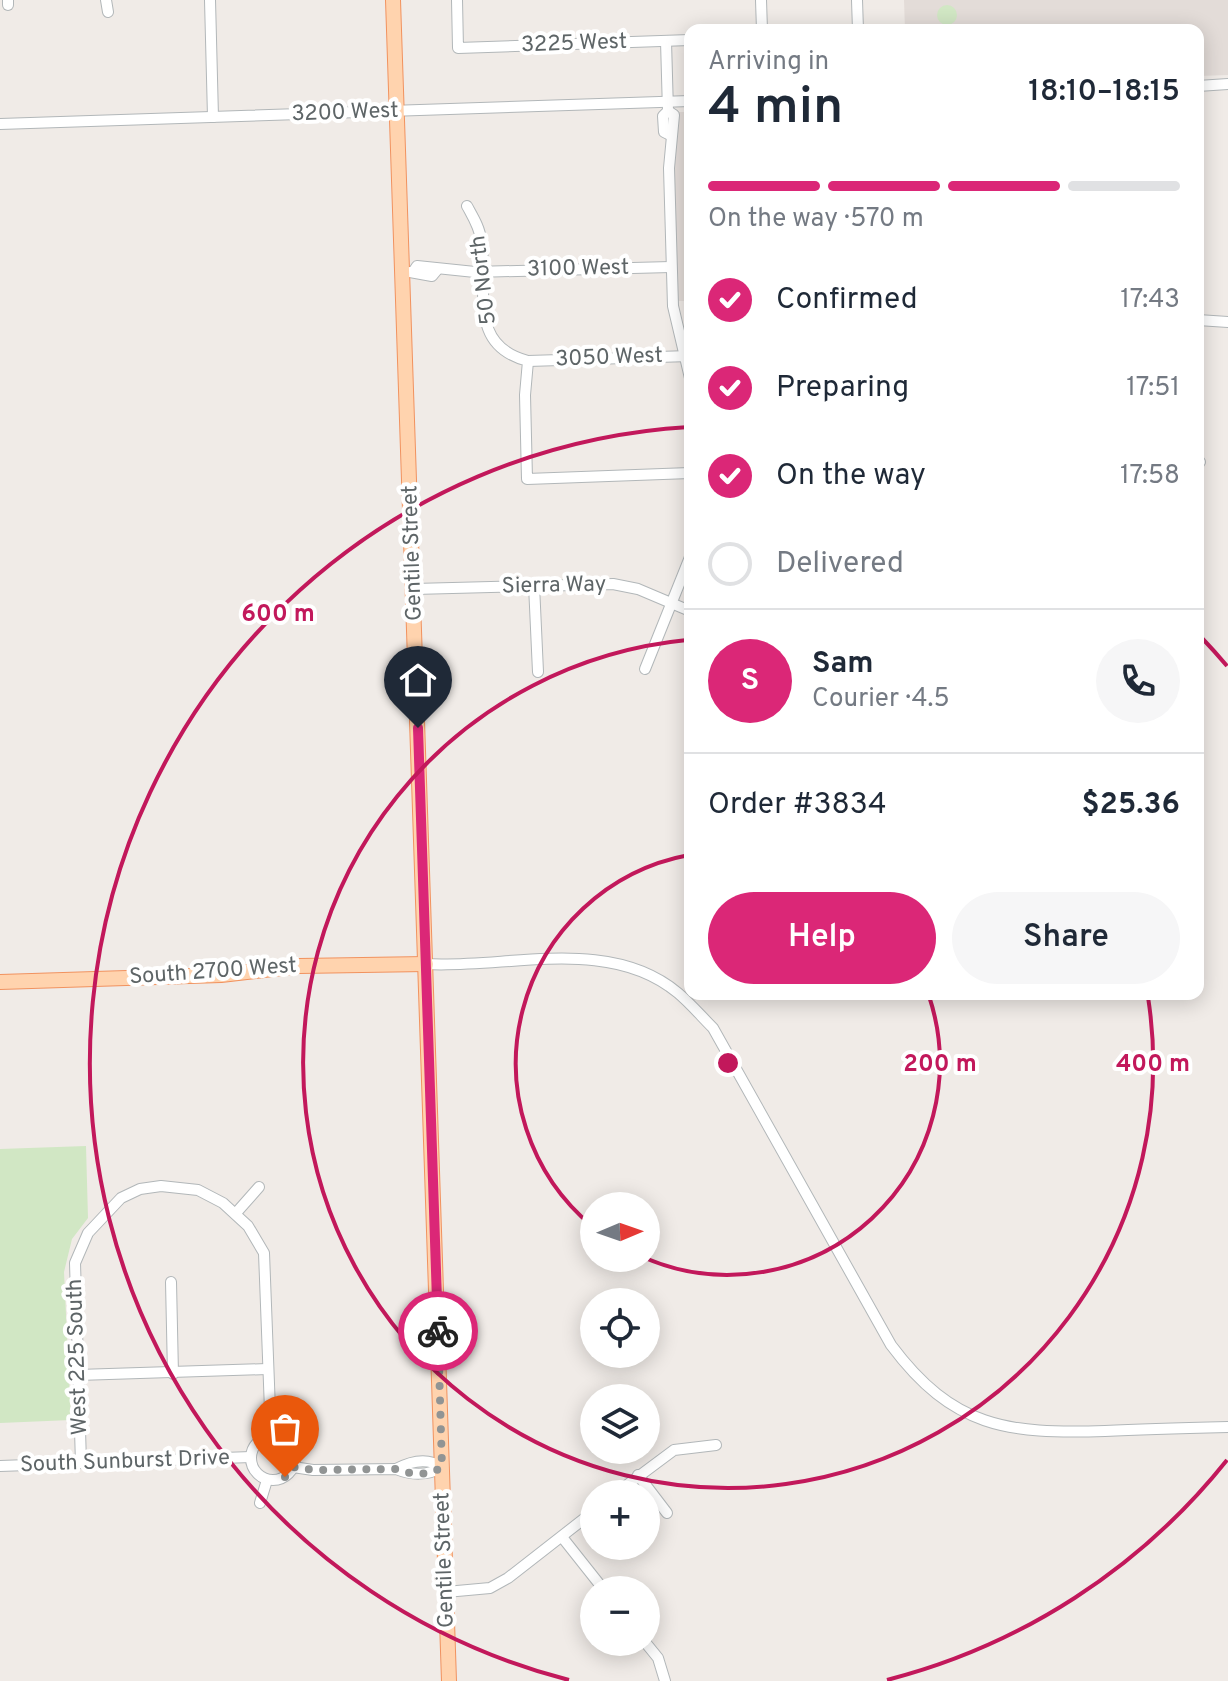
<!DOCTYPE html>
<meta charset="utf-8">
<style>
body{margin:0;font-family:Overpass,sans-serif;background:#f6f6f7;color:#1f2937;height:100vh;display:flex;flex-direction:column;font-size:30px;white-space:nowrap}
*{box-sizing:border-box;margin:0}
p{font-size:26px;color:#747a83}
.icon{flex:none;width:44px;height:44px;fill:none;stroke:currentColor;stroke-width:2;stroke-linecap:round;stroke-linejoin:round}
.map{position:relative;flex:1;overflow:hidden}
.sheet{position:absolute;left:684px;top:24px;width:520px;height:976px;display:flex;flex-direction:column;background:#fff;border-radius:16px;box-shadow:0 4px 20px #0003}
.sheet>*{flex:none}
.needle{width:52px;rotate:88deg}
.controls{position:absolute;left:580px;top:1192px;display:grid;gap:16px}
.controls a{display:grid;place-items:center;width:80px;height:80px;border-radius:50%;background:#fff;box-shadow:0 4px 20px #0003;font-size:40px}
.pin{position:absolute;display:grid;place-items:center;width:68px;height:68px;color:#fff;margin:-82px -34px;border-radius:50% 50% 50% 0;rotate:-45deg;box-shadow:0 0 8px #0007}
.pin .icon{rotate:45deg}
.courier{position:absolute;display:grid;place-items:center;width:80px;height:80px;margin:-40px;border:6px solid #db2777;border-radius:50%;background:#fff;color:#222;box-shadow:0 2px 10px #0007}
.headline em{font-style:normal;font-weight:600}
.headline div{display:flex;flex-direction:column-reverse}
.headline{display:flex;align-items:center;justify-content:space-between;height:136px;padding:0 24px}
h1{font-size:52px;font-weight:600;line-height:60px}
.bar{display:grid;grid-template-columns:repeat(4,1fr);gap:12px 8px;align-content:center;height:96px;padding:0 24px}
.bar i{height:10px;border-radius:6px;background:#e0e1e3}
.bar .selected{background:#db2777}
.bar p{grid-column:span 4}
.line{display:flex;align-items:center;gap:20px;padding:0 24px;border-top:2px solid #e0e1e3}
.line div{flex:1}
.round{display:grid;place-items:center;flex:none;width:84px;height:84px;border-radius:42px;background:#f6f6f7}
ol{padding:0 24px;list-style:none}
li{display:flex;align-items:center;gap:24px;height:88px}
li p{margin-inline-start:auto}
li .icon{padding:8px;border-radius:50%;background:#db2777;color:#fff;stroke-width:4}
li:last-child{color:#747a83}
li i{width:44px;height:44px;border:4px solid #e0e1e3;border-radius:50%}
.cta{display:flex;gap:16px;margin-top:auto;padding:16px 24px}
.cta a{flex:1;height:92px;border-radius:48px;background:#db2777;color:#fff;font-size:32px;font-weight:600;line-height:92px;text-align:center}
.cta a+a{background:#f6f6f7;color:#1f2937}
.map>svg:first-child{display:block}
.education{fill:#e3dcd8}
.green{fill:#d1e7c4}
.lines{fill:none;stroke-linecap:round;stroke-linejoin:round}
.minor-casing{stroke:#b2b7b9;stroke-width:12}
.major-casing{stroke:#f1925f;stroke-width:16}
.minor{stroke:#fff;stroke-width:10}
.major{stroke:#ffd3ae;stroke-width:14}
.done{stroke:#919494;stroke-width:8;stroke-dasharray:0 14.4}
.route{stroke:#db2777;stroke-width:10}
.ring{fill:none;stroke:#c2185b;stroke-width:4}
.labels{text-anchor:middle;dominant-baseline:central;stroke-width:8;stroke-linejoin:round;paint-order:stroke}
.street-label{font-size:22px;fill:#5e6567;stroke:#fff}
.centre{fill:#c2185b;stroke:#fff;stroke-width:4}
.ring-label{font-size:24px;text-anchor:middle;font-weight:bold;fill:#c2185b;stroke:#fff;stroke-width:8;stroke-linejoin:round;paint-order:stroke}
</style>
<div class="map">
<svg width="1228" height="1681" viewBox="0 0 1228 1681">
<rect width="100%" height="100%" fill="#f0ebe7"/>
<g class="education">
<polygon points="904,0 1228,0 1228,75 1198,76 1198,30 905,30"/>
<polygon points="677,112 690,112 690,301 678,301 673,180"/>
</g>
<g class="green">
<circle cx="947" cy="15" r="10"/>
<polygon points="86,1146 88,1218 72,1239 64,1272 71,1420 0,1423 0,1149"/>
</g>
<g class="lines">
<g class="minor-casing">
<g id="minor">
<polyline points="8,0 8,5"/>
<polyline points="106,0 108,12"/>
<polyline points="210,0 213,117"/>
<polyline points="457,0 458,48 690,40"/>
<polyline points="761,0 762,30"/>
<polyline points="857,0 858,30"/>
<polyline points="666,41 668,111 663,116 664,132 670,135"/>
<polyline points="1198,86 1228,84"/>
<polyline points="668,111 674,115 669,168 673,306 690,378"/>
<polyline points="0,124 690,101"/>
<path d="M467,206c6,11 13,22 14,34 8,48 -15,105 47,121l-3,34 2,84 163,-6"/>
<polyline points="410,272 432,276 437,270"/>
<polyline points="413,272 417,266 475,272 671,267"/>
<polyline points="1198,320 1228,322"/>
<polyline points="528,361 690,356"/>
<polyline points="1198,462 1200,462"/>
<polyline points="534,585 538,672"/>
<polyline points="414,589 613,584 638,589 690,611"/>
<polyline points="645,669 690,557"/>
<path d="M426,964c80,5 183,-29 252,29 12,10 23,23 35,35l178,317c62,83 116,89 214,86 41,-2 82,-3 123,-4"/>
<polyline points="236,1213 259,1187"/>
<polyline points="171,1282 173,1374"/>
<polyline points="78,1375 267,1369"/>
<circle cx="273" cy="1458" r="22"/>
<polyline points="81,1463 75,1263 88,1233 121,1198 140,1189 161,1186 198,1190 223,1203 248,1226 264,1253 271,1436"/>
<polyline points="0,1466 251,1457"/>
<path d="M293,1467l20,3 83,-1c15,6 32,7 46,-2"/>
<path d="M396,1469c15,-8 31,-12 46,-2"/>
<polyline points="638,1475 667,1513"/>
<polyline points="615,1494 674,1450 716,1445"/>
<polyline points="260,1503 267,1480"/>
<polyline points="562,1537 604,1590"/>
<polyline points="446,1592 490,1588 508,1578 594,1511"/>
<polyline points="645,1642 658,1658 665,1681"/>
</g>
</g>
<g class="major-casing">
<g id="major">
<polyline points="393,0 449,1681"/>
<polyline points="0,982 221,975 299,966 426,964"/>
</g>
</g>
<use href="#minor" class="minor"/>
<use href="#major" class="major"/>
</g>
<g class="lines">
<path class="done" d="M285,1477l8,-10 20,3 83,-1c16,6 32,7 46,-2l-4,-136"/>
<polyline class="route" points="418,728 438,1331"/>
</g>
<g class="ring">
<path d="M593 1227A212 212 0 0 1 689 855M929 996A212 212 0 0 1 645 1258"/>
<path d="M1148 997A425 425 0 1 1 687 640"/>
<path d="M1227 1460A637 637 0 0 1 887 1680M569 1680A637 637 0 0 1 689 427M1201 637A637 637 0 0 1 1227 666"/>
</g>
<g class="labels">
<g class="street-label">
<text transform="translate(574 44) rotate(-2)">3225 West</text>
<text transform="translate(345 113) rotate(-2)">3200 West</text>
<text transform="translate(578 269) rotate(-1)">3100 West</text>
<text transform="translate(484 280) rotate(-97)">50 North</text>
<text transform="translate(609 358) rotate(-2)">3050 West</text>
<text transform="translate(413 553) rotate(-92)">Gentile Street</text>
<text transform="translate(554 586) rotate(-1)">Sierra Way</text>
<text transform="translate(213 972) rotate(-4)">South 2700 West</text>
<text transform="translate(78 1357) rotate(-92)">West 225 South</text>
<text transform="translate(125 1462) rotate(-2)">South Sunburst Drive</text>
<text transform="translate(445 1560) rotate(-92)">Gentile Street</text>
</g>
</g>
<circle cx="728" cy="1063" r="12" class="centre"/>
<g class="ring-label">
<text x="278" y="621">600 m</text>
<text x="940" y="1071">200 m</text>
<text x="1153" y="1071">400 m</text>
</g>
</svg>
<div class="controls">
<a><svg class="needle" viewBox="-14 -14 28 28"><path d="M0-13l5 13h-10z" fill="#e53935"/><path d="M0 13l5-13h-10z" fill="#747a83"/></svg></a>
<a><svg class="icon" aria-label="locate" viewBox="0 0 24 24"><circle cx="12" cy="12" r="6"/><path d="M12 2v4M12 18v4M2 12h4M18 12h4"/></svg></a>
<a><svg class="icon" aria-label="layers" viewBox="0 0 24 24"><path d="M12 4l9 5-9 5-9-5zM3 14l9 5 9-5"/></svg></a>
<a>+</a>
<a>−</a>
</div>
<div class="pin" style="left:285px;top:1477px;background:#ea580c"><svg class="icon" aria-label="bag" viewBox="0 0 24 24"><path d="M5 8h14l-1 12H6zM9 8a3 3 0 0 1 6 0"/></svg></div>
<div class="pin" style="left:418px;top:728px;background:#1f2937"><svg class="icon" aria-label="home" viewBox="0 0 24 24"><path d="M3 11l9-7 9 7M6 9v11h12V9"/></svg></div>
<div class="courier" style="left:438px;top:1331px"><svg class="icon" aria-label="bike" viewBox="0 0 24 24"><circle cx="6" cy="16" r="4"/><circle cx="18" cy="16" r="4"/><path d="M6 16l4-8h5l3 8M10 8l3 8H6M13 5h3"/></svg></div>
<section class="sheet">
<div class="headline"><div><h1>4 min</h1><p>Arriving in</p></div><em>18:10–18:15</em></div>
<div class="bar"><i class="selected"></i><i class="selected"></i><i class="selected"></i><i></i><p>On the way · 570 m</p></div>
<ol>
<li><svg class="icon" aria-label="check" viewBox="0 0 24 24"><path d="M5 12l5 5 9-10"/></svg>Confirmed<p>17:43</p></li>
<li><svg class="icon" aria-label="check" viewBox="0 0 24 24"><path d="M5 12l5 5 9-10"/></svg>Preparing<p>17:51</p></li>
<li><svg class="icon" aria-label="check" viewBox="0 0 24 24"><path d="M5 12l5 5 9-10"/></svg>On the way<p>17:58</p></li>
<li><i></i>Delivered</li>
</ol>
<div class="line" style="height:144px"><b class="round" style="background:#db2777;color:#fff">S</b><div><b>Sam</b><p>Courier · 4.5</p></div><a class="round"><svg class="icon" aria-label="phone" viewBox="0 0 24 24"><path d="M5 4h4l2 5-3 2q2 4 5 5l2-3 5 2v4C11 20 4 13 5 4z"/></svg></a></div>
<div class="line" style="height:104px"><div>Order #3834</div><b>$25.36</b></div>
<div class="cta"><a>Help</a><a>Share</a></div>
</section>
</div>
